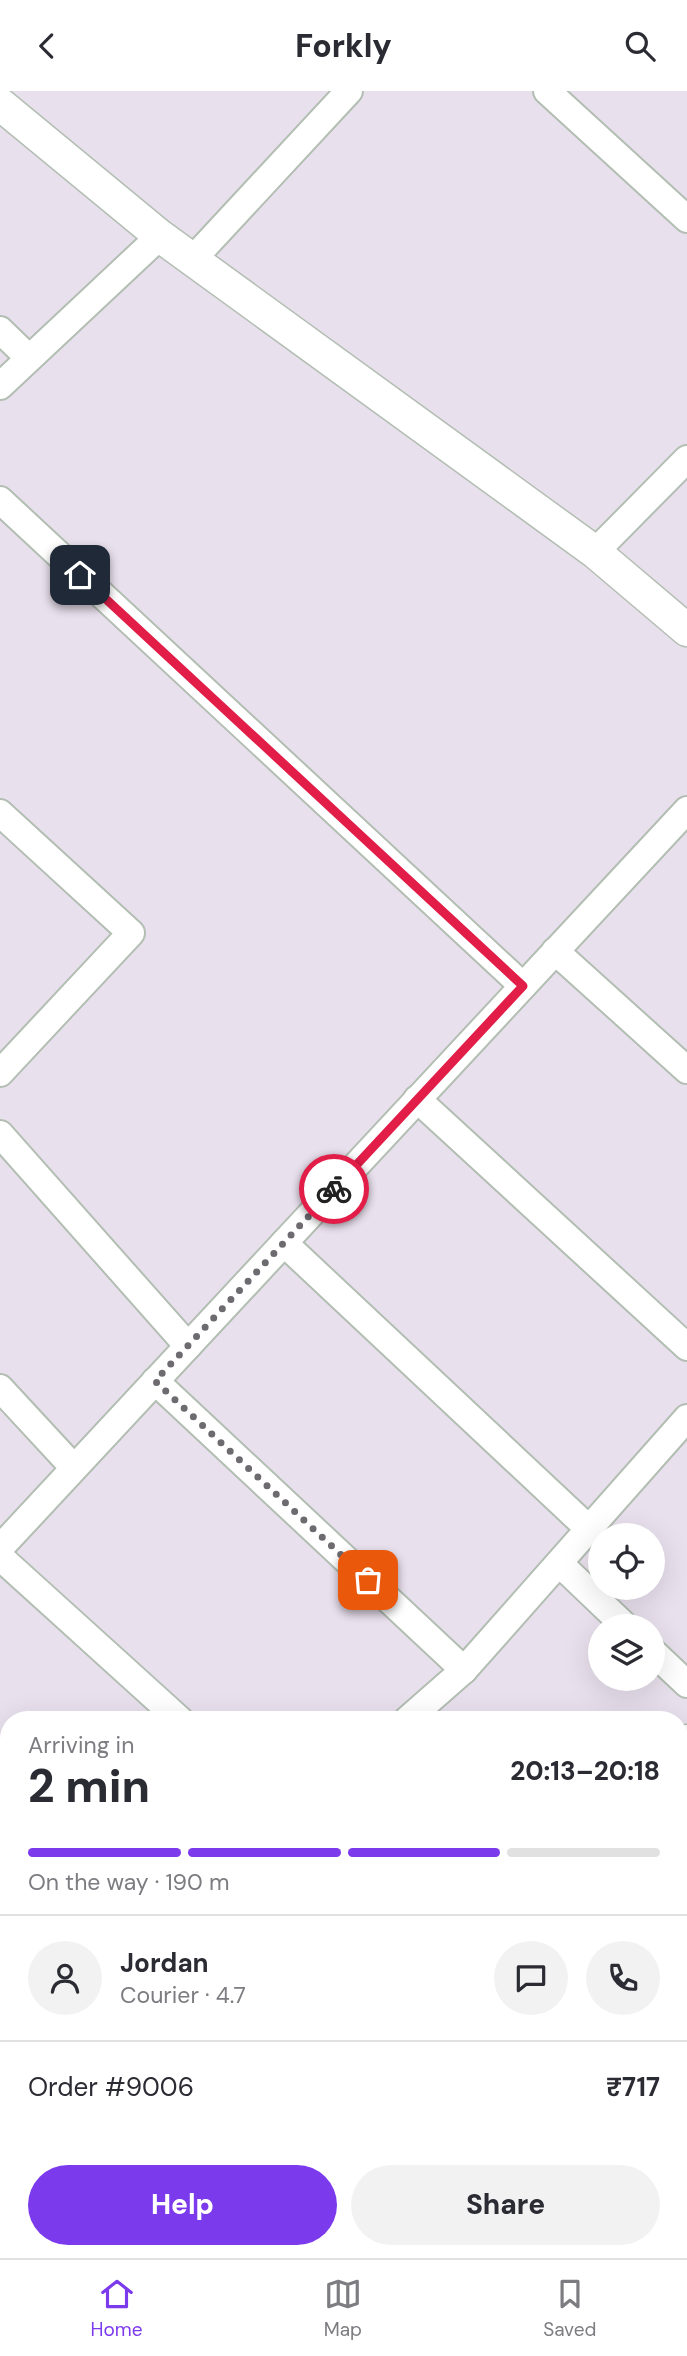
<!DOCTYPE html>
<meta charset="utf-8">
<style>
body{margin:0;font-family:"DM Sans",sans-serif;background:#f2f2f3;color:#2b2b33;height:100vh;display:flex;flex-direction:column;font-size:26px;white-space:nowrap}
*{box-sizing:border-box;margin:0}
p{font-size:23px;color:#7c7c81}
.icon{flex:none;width:38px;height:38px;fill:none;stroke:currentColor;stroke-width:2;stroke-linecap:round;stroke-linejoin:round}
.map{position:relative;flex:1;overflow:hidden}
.details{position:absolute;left:0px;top:1620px;width:688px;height:548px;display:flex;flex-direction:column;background:#fff;border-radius:28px 28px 0 0;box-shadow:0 7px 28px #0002}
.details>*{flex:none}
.tools{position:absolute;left:588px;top:1432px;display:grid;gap:14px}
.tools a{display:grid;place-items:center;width:77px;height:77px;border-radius:50%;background:#fff;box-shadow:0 7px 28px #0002;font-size:35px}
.pin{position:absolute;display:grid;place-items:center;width:60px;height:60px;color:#fff;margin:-30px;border-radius:14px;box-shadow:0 4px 10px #0006}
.courier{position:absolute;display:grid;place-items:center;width:70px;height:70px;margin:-35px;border:5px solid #e11d48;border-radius:50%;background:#fff;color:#222;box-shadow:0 2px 9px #0007}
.overview em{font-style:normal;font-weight:800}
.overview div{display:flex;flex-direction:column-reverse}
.overview{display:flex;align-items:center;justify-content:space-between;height:119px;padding:0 28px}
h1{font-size:46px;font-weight:800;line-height:52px}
.bar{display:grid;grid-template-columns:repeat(4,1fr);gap:10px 7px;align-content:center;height:84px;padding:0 28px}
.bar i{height:9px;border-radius:5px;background:#e1e1e2}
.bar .active{background:#7c3aed}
.bar p{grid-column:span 4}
.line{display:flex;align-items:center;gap:18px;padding:0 28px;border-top:2px solid #e1e1e2}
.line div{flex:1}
.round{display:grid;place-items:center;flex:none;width:74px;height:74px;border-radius:37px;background:#f2f2f3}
.cta{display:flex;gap:14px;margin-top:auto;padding:14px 28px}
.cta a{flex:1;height:80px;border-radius:42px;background:#7c3aed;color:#fff;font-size:28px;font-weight:800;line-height:80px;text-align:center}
.cta a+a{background:#f2f2f3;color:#2b2b33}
header{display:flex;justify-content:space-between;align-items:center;height:91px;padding:0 28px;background:#fff;font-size:32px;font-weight:800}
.menu{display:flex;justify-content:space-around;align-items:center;height:98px;border-top:2px solid #e1e1e2;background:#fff;font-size:19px;color:#7c7c81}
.menu a{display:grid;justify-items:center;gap:4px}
.menu .active{color:#7c3aed}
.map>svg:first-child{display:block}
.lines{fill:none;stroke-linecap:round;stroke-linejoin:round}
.minor-casing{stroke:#b3beb3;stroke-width:30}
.tertiary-casing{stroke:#b3beb3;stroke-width:35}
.minor{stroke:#fff;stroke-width:26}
.tertiary{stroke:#fff;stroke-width:32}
.done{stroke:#6e6b70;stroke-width:7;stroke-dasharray:0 12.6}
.route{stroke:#e11d48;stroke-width:9}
</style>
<header><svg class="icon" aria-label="back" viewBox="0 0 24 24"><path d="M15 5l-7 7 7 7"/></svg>Forkly<svg class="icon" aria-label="search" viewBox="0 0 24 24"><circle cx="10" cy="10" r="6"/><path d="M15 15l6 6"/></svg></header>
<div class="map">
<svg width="687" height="2167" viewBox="0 0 687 2167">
<rect width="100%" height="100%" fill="#e9e0ed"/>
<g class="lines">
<g class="minor-casing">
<g id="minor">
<polyline points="547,0 687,128"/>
<polyline points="193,168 349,0"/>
<polyline points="0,239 29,267"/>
<polyline points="0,295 160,145"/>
<polyline points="0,409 523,895"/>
<polyline points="595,461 687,368"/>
<polyline points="0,722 131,842 0,982"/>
<polyline points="555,860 687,979"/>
<polyline points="417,1008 687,1256"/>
<polyline points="0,1043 188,1255"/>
<polyline points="284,1152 589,1438"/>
<polyline points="155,1290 464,1579"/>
<polyline points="0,1297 74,1377"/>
<polyline points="0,1457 687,719"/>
<polyline points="0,1466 180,1629"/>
<polyline points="559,1472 625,1535"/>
<polyline points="653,1561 687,1593"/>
<polyline points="407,1629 464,1579 687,1327"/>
<polyline points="0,1735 9,1743"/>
<polyline points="679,1917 687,1909"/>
<polyline points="0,2058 9,2048"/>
<polyline points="0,2080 9,2088"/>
<polyline points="679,2153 686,2145"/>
<polyline points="90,2160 99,2167"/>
<polyline points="405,2160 413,2167"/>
</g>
</g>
<g class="tertiary-casing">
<g id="tertiary">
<polyline points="0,13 160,145 595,461 687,539"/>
<polyline points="679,1658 687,1650"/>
<polyline points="159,2167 166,2160"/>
<polyline points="207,2167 214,2160"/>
</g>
</g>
<use href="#minor" class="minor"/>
<use href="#tertiary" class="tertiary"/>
</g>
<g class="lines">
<polyline class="done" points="334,1098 155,1290 368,1489"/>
<polyline class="route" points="80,484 523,895 334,1098"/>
</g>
</svg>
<div class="tools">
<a><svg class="icon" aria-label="locate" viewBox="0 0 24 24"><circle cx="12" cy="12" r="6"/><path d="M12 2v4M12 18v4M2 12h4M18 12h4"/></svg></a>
<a><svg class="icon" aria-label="layers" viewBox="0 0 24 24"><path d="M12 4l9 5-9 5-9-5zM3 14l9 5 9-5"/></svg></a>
</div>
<div class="pin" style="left:368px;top:1489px;background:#ea580c"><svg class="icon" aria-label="bag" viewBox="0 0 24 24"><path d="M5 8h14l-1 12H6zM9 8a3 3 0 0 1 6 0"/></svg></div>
<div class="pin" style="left:80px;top:484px;background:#1f2937"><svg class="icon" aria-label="home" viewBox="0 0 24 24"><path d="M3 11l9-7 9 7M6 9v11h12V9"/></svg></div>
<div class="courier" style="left:334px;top:1098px"><svg class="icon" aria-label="bike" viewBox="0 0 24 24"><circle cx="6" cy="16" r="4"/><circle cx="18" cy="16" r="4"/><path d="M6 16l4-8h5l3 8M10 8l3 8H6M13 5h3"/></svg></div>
<section class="details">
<div class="overview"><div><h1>2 min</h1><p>Arriving in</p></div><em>20:13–20:18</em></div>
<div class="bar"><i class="active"></i><i class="active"></i><i class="active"></i><i></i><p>On the way · 190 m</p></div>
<div class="line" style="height:126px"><a class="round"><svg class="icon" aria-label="person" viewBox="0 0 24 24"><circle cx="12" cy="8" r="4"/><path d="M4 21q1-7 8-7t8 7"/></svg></a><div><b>Jordan</b><p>Courier · 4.7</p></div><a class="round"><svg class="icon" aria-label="chat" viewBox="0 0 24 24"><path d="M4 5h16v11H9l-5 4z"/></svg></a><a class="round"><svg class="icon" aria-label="phone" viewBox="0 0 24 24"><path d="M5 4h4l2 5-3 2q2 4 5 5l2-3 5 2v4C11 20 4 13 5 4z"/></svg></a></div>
<div class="line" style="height:91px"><div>Order #9006</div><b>₹717</b></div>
<div class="cta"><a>Help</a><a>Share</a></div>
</section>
</div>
<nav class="menu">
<a class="active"><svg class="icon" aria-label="home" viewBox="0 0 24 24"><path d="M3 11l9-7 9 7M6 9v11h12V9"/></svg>Home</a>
<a><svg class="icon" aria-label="map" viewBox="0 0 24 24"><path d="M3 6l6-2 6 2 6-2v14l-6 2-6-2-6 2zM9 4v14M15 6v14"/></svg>Map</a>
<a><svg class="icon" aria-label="saved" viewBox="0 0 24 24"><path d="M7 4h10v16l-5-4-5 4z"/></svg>Saved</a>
</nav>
